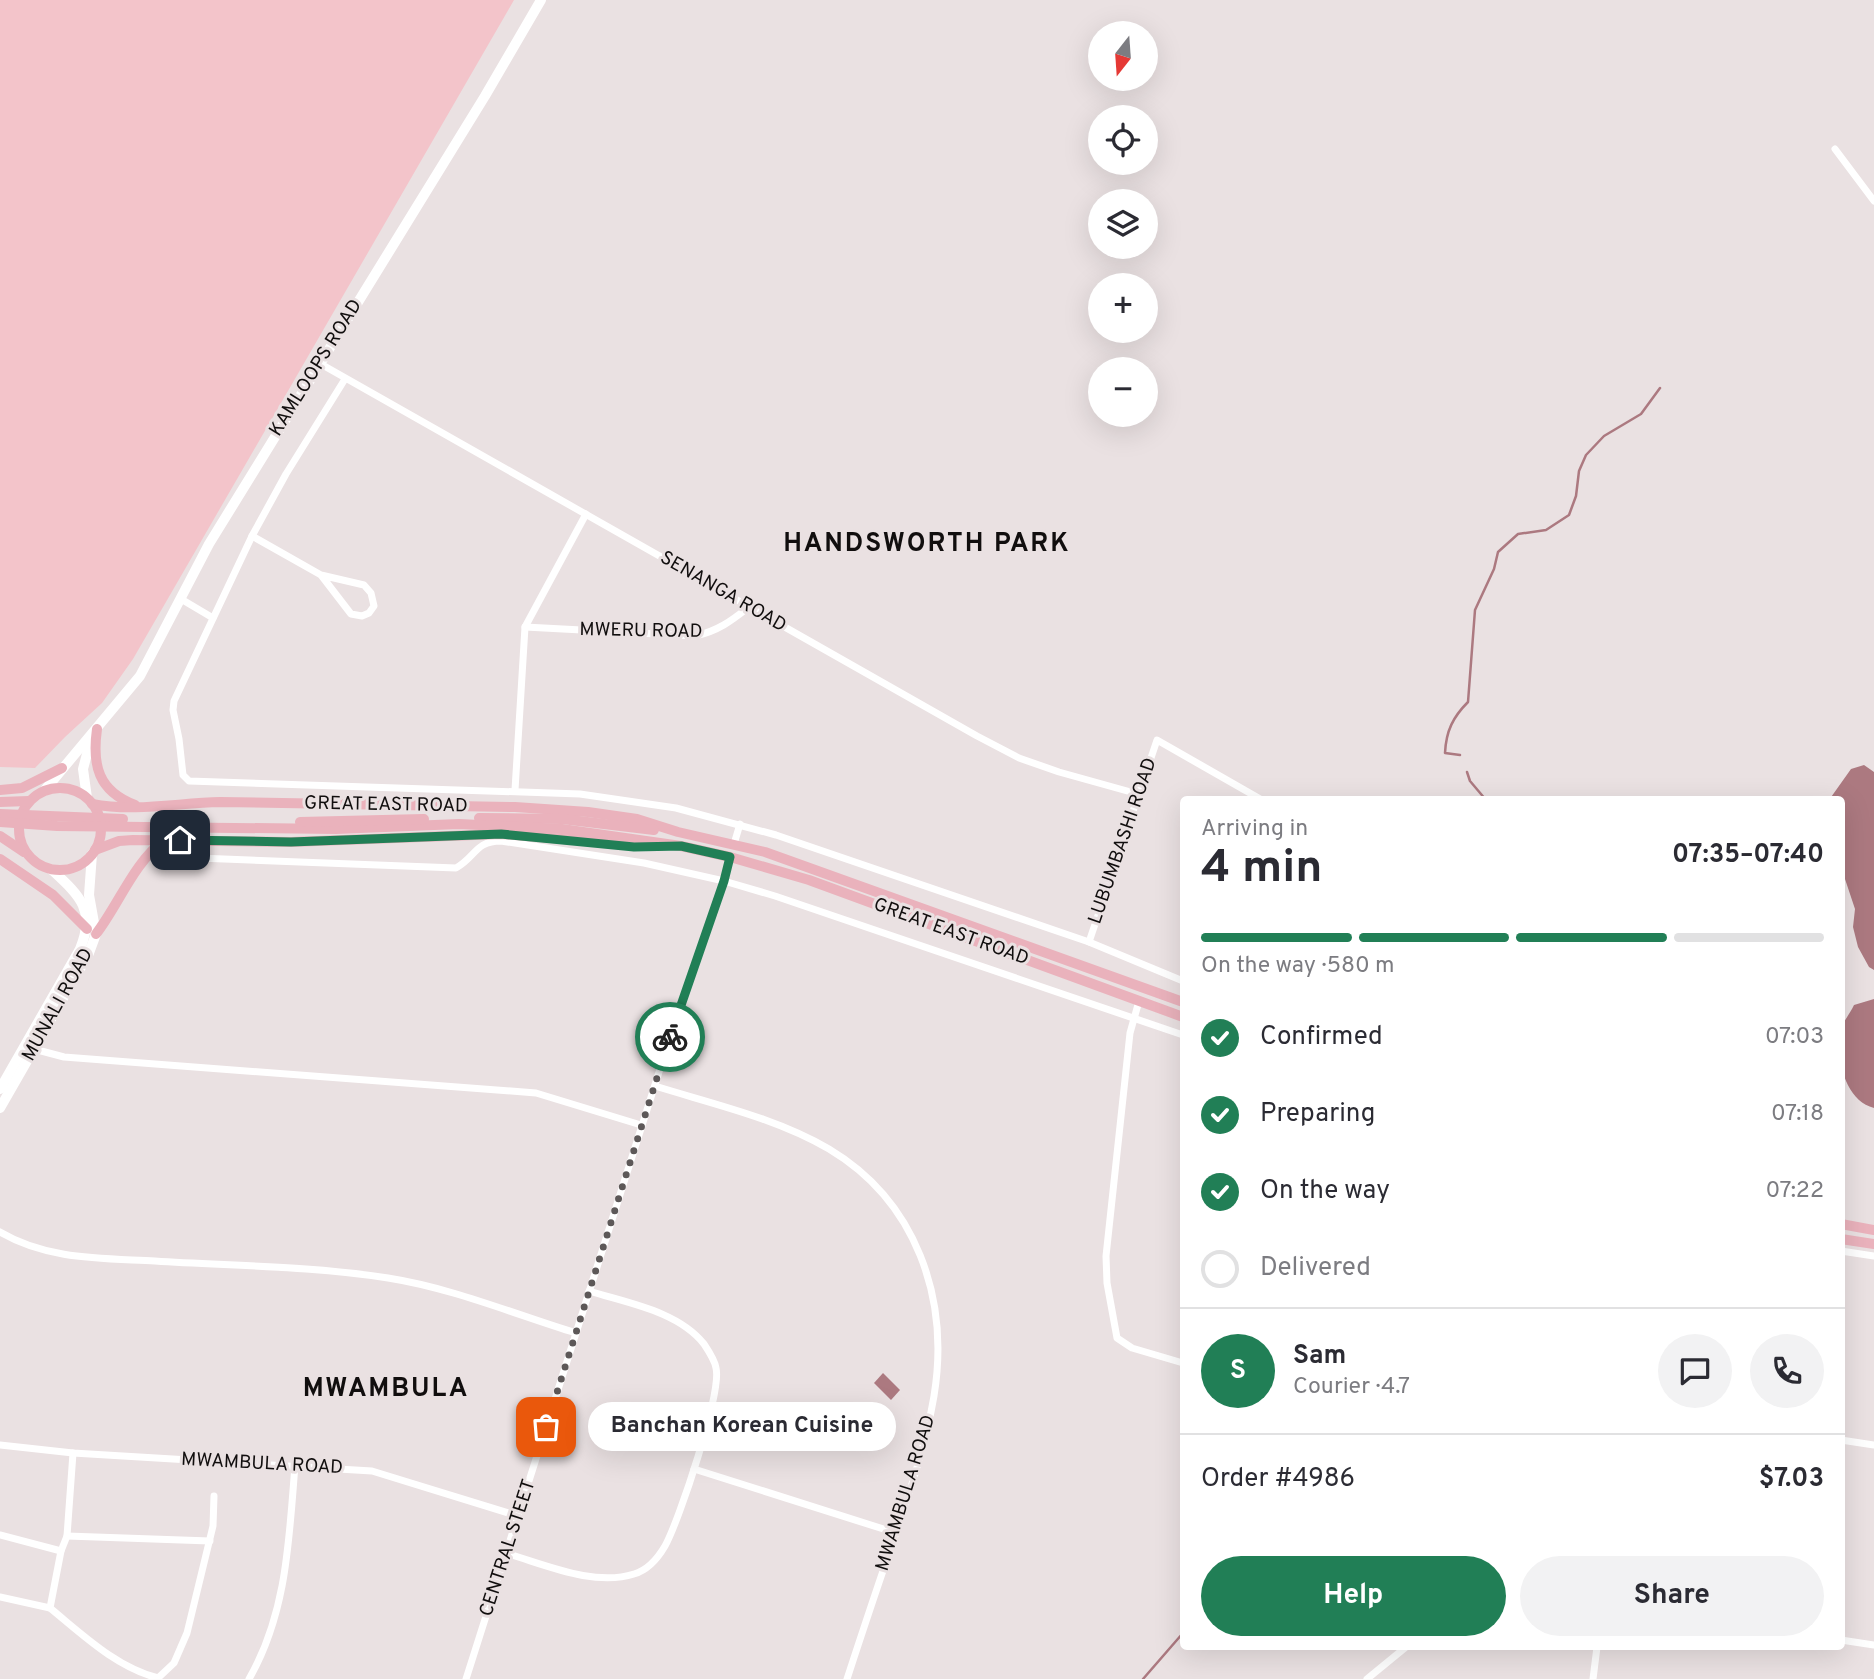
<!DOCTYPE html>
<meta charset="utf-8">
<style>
body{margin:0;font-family:Overpass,sans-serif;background:#f2f2f3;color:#2b2b33;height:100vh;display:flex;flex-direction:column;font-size:26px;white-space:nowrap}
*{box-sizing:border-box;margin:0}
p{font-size:23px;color:#7c7c81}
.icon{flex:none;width:38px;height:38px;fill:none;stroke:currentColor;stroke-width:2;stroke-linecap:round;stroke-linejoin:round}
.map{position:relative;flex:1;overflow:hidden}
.panel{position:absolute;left:1180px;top:796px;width:665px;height:854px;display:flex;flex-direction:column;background:#fff;border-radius:7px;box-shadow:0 7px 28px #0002}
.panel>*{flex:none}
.needle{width:46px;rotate:197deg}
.buttons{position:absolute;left:1088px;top:21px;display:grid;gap:14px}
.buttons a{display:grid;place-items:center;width:70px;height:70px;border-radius:50%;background:#fff;box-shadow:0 7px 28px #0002;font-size:35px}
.pin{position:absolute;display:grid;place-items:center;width:60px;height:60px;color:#fff;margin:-30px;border-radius:14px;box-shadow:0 4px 10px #0006}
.courier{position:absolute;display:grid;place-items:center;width:70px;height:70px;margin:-35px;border:5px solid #217f56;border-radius:50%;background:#fff;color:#222;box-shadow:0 2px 9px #0007}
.bubble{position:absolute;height:49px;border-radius:24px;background:#fff;box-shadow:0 7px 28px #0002;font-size:23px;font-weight:700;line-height:49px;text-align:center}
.head em{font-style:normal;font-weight:700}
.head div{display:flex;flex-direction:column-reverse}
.head{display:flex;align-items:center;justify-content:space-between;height:119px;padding:0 21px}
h1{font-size:46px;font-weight:700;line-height:52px}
.bar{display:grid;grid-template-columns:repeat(4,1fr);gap:10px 7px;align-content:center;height:84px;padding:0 21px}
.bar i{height:9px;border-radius:5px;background:#e1e1e2}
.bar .current{background:#217f56}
.bar p{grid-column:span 4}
.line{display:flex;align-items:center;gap:18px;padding:0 21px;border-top:2px solid #e1e1e2}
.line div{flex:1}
.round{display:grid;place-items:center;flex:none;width:74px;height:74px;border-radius:37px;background:#f2f2f3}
ol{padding:0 21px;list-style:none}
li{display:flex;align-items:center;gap:21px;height:77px}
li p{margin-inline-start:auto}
li .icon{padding:7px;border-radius:50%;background:#217f56;color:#fff;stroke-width:4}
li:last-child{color:#7c7c81}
li i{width:38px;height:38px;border:4px solid #e1e1e2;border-radius:50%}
.action{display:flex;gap:14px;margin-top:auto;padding:14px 21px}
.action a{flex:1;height:80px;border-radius:42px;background:#217f56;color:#fff;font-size:28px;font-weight:700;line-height:80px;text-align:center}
.action a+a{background:#f2f2f3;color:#2b2b33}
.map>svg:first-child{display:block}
.green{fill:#f3c4ca}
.water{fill:#ac7980}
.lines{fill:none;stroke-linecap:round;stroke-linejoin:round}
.stream{stroke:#ac7980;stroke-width:2.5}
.street{stroke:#fff;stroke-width:7}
.secondary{stroke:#fff;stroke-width:10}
.primary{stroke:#eab2bc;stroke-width:10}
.done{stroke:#5d5858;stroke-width:7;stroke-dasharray:0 12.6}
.route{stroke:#217f56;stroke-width:9}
.labels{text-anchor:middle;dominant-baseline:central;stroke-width:6;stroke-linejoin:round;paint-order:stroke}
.street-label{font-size:19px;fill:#110e0e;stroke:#eae1e2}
.district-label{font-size:26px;font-weight:bold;letter-spacing:2px;fill:#110e0e;stroke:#eae1e2}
</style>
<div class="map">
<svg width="1874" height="1679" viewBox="0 0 1874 1679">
<rect width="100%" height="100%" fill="#eae1e2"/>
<polygon class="green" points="0,0 514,0 133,659 102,703 65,737 35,768 0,767"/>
<g class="water">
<polygon points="1864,765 1874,772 1874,970 1869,967 1858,947 1853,927 1855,909 1841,867 1841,800 1829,800 1851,769"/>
<path d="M1874,999v109c-31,-8 -40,-55 -31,-83 2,-6 8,-13 11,-20z"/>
<polygon points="883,1373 900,1390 891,1400 874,1383"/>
</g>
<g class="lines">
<g class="stream">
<path d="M1460,755l-15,-2c1,-22 8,-36 23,-51l7,-92 19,-41 4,-17 20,-18 28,-4 23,-15 7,-19 3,-25 7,-16 18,-19 37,-22 19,-26"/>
<polyline points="1467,772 1470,781 1486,800"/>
<polyline points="1143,1679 1183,1633"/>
</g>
<g class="street">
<polyline points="1835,149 1874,201"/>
<polyline points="319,363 977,736 1019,758 1059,772 1138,794"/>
<polyline points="345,379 286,474 252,536 174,701 173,710 179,739 183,775 189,781 580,794 676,808 776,835 1089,942 1183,981"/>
<polyline points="252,536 321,575 351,614 362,616 369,613 374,606 371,593 364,585 321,575"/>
<polyline points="181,599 213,618"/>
<path d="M525,627l170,9c23,-5 36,-15 54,-29"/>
<polyline points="515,790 525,627 586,514"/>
<polyline points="734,844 740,824"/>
<path d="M147,856l309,12c20,-11 19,-27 45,-27l143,22 80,18 51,15 408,139"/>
<polyline points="1089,942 1157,740 1262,800"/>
<polyline points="1139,1001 1130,1033 1106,1256 1107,1283 1117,1338 1132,1348 1183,1363"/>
<polyline points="30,1048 64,1057 536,1093 641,1125"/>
<path d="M655,1086c58,18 121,32 174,63 87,52 121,149 105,247 -8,47 -23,92 -38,137 -17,49 -33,97 -49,146"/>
<path d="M0,1232c47,28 102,26 155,29 77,5 156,5 233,17 64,10 126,36 188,55"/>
<polyline points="1841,1251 1874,1256"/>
<polyline points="1841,1440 1874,1445"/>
<polyline points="0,1445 73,1453 372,1471 518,1516"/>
<path d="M73,1453l-6,83 -6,15 -11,57c33,27 66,59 108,70l16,-15 13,-30 26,-107 1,-30"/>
<polyline points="694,1469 896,1533"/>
<polyline points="0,1535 61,1551"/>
<polyline points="67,1536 210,1541"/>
<path d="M505,1553c39,11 89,34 129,21 14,-4 24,-16 31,-28 14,-25 57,-154 51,-178 -1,-7 -8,-18 -12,-24 -26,-33 -77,-41 -115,-53"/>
<polyline points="0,1597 50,1608"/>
<polyline points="1841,1640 1874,1645"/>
<path d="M249,1679c38,-66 40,-140 46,-214"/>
<polyline points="466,1679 673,1028 724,881 730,857"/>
<polyline points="1367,1679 1406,1647"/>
<polyline points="1593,1679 1597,1647"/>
</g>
<g class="secondary">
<polyline points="44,791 140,676 209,544 485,96 541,0"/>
<polyline points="87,798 83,769 92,735"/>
<path d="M0,1089l80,-140c16,-39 0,-53 -28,-79"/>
<polyline points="0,1108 89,953 96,934 89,895 92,854"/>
</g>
<g class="primary">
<path d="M97,729c-5,36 1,62 38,76"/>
<circle cx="60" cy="829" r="41"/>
<polyline points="0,790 22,788 62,768"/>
<polyline points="0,802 29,801"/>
<path d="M92,804c43,8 85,-1 128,-2l295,5 73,5 49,7 41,13 87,20 418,150"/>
<polyline points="0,814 123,819"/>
<polyline points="479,818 562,819 654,830"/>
<polyline points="0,822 57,826 336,829 459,824 562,829 681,846 730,857 809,880 1183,1017"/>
<polyline points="300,822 424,819"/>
<polyline points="0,836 24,852"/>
<polyline points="95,850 119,841 133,840 291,842 501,834 647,846"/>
<polyline points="0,859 53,895 87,929"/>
<path d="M96,934c23,-30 37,-70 68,-94"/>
<polyline points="1841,1224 1874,1230"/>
<polyline points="1841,1239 1874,1244"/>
</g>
</g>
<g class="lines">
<polyline class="done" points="546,1427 670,1037"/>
<polyline class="route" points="180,840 291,842 501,834 634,847 681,846 730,857 724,881 670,1037"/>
</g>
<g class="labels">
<g class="street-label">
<text transform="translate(316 368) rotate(-58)">KAMLOOPS ROAD</text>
<text transform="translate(723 592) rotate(30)">SENANGA ROAD</text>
<text transform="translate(641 631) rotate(1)">MWERU ROAD</text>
<text transform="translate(386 805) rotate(1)">GREAT EAST ROAD</text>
<text transform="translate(1123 841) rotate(-71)">LUBUMBASHI ROAD</text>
<text transform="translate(951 932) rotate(20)">GREAT EAST ROAD</text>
<text transform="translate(58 1005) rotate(-61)">MUNALI ROAD</text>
<text transform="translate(262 1464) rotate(3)">MWAMBULA ROAD</text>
<text transform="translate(906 1493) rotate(-73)">MWAMBULA ROAD</text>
<text transform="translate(508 1548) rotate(-72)">CENTRAL STEET</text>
</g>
<g class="district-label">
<text x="927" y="544">HANDSWORTH PARK</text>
<text x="386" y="1389">MWAMBULA</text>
</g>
</g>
</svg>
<div class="buttons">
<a><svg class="needle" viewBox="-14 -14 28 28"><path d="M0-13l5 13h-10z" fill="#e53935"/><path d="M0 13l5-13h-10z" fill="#7c7c81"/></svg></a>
<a><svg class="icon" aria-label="locate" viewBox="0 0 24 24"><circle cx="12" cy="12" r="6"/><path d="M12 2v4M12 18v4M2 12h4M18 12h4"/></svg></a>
<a><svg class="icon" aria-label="layers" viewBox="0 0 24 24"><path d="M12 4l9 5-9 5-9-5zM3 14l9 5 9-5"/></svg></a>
<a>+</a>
<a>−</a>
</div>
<div class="pin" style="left:546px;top:1427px;background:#ea580c"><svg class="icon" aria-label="bag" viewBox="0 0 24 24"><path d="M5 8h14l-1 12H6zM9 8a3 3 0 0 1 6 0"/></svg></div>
<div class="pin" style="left:180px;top:840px;background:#1f2937"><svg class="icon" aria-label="home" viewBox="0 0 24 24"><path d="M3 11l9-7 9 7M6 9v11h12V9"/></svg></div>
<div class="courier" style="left:670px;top:1037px"><svg class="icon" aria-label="bike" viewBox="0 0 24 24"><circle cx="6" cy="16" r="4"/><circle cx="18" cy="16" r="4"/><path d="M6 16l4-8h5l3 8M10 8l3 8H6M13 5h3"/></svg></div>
<div class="bubble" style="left:588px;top:1402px;width:308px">Banchan Korean Cuisine</div>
<section class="panel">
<div class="head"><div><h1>4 min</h1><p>Arriving in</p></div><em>07:35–07:40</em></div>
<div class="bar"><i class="current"></i><i class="current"></i><i class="current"></i><i></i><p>On the way · 580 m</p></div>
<ol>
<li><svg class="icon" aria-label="check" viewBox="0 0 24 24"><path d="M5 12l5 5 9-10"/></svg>Confirmed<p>07:03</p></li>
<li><svg class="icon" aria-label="check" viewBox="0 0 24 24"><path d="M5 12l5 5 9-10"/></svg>Preparing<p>07:18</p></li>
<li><svg class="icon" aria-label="check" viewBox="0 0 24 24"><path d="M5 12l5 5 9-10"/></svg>On the way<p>07:22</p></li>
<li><i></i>Delivered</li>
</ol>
<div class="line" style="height:126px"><b class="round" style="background:#217f56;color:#fff">S</b><div><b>Sam</b><p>Courier · 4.7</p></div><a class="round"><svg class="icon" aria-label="chat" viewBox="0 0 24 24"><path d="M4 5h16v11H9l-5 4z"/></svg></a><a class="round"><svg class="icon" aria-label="phone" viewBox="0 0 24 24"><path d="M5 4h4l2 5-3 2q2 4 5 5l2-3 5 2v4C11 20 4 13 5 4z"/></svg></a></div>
<div class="line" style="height:91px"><div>Order #4986</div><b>$7.03</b></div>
<div class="action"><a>Help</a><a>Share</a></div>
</section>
</div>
